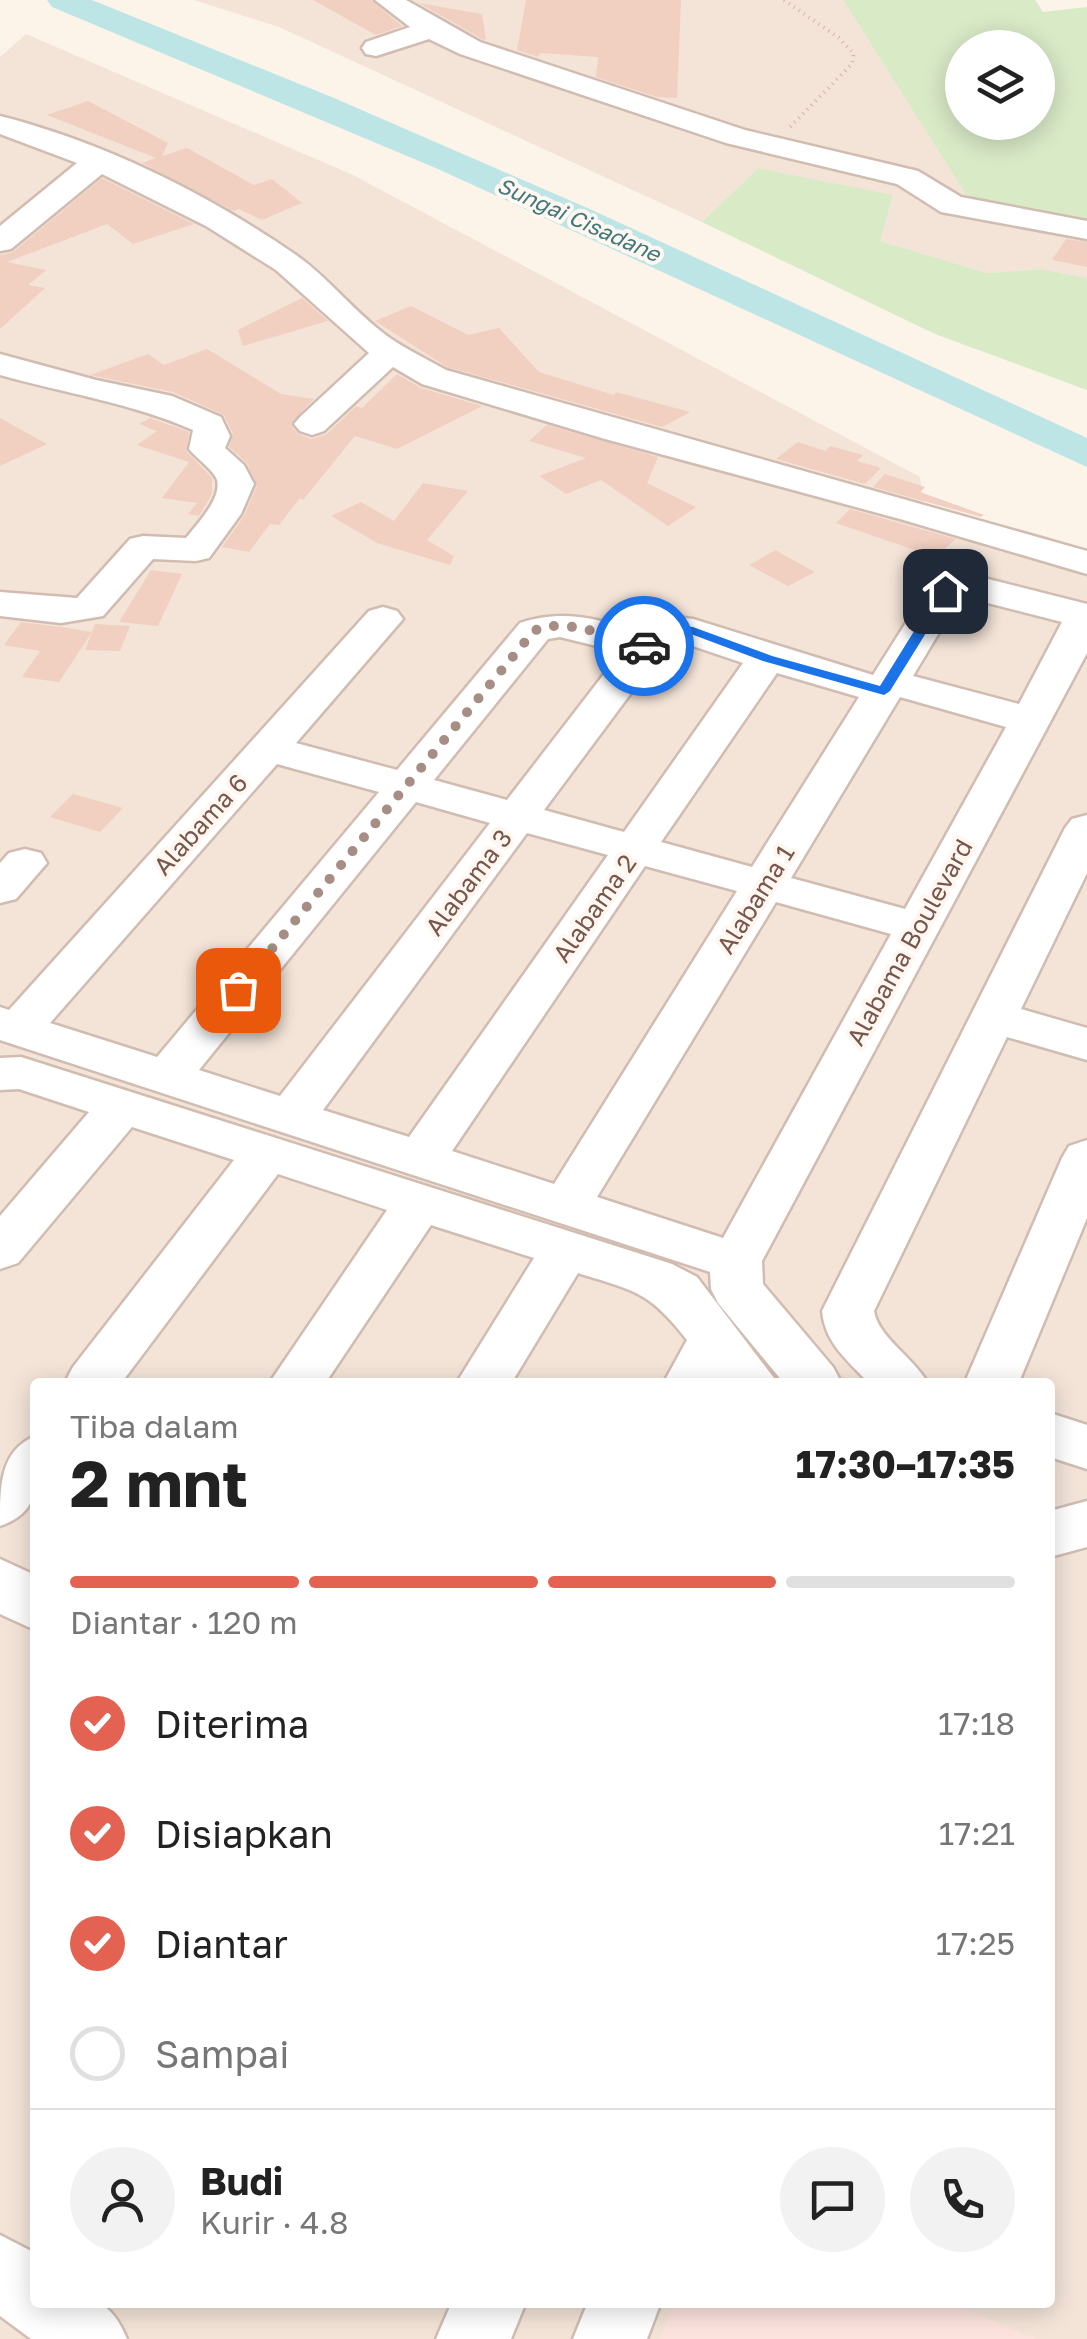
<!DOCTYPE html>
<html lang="id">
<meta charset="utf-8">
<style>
body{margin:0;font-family:"Golos Text",sans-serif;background:#f2f2f2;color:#222;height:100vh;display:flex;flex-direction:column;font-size:38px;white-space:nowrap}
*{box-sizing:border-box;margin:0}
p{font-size:32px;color:#767676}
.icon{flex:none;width:55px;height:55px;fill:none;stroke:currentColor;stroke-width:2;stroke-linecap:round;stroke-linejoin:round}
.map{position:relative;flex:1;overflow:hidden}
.side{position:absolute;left:30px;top:1378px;width:1025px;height:930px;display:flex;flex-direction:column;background:#fff;border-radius:10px;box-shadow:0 5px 25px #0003}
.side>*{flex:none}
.fabs{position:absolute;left:945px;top:30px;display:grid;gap:20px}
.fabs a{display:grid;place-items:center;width:110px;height:110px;border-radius:50%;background:#fff;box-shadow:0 5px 25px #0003;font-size:50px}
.pin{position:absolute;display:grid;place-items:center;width:85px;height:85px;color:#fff;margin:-42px;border-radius:20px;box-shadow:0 5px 15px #0006}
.courier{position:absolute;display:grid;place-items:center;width:100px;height:100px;margin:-50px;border:8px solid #1a73e8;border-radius:50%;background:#fff;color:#222;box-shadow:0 2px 12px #0007}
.summary em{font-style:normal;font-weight:700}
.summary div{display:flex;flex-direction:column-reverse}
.summary{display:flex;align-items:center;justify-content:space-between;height:170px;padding:0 40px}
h1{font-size:65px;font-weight:700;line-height:75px}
.bar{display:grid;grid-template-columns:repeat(4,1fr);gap:15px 10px;align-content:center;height:120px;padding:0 40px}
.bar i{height:12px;border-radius:8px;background:#e0e0e0}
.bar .selected{background:#e36251}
.bar p{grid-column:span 4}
.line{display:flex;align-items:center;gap:25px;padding:0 40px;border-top:2px solid #e0e0e0}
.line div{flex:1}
.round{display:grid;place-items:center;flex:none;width:105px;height:105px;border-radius:52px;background:#f2f2f2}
ol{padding:0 40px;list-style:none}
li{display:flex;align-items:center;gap:30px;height:110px}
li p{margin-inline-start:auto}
li .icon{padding:10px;border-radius:50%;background:#e36251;color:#fff;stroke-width:4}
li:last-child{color:#767676}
li i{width:55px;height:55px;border:5px solid #e0e0e0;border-radius:50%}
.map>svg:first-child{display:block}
.residential{fill:#f4e4d8;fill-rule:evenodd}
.commercial{fill:#fce3de}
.green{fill:#d9eac7;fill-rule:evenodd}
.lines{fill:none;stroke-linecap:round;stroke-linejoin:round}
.river{fill:#bde5e6;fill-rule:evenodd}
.building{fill:#f1cfc1}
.minor-casing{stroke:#d1bcb1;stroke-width:5}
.path{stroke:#d7b2a4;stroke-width:4;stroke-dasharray:1 5;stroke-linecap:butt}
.minor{fill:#fff;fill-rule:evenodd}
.route{fill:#1a73e8}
.done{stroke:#a68e84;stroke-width:10;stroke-dasharray:0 18}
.labels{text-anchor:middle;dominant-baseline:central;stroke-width:8;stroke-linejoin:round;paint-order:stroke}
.far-water-label{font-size:22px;font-style:italic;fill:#40787c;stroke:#fff7f0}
.street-label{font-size:25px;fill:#77574d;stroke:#fff7f0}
</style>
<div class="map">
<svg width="1087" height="2339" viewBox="0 0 1087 2339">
<rect width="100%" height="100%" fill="#fcf3e9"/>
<g class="residential">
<polygon points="194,0 843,0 974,206 1087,223 1087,278 1041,269 987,273 879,241 893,196 758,168 702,222 279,27"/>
<path d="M26,34l327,141 567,302 6,46 161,54v1762h-1087v-2282zM35,1382h1015v920h-1015z"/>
</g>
<polygon class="commercial" points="674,2303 952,2303 1036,2339 660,2339"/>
<g class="green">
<path d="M843,0h192l8,12 44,-5v216l-113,-16zM962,48h76v74h-76z"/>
<polygon points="758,168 893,195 880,241 987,273 1041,269 1087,278 1087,390 935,334 702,222"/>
</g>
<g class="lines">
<polygon class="river" points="47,0 92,0 334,98 592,210 1087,438 1087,467 438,169 52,7"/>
</g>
<g class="building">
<polygon points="313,0 371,0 402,26 376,35"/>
<polygon points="526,0 681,0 677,98 657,97 596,77 598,57 540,53 538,57 517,50"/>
<polygon points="419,3 482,14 486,40 482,39"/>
<polygon points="88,101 168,143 162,156 187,148 254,185 272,179 302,203 262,220 239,209 234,211 142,163 156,158 47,115"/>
<polygon points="102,178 194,224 133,244 107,224 7,262 46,270 28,285 45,288 0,329 0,255 13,252"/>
<polygon points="1066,239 1087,242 1087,267 1052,260"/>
<polygon points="302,298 328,321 243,346 238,330"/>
<polygon points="411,306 468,335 499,328 539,372 614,395 616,392 690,412 662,427 447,367 375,321"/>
<polygon points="207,349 281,394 314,399 290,424 297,433 311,439 327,434 356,406 362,408 397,374 421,388 482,406 397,449 355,436 303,500 300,498 279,525 270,524 249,552 222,547 244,516 257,486 247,463 229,447 233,434 224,415 173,392 90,375 148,354 164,365"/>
<polygon points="0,418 47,444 0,466"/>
<polygon points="150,418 189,432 186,451 212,478 212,494 199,516 188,514 197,503 162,498 189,462 137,445 157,431 139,424"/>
<polygon points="547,425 658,457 647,483 696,507 668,526 601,480 566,494 539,476 586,458 529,441"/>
<polygon points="798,442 825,451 830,446 863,455 857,461 881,468 865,484 776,459"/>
<polygon points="885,474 925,487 920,492 984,515 981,517 873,487"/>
<polygon points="423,483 468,491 427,540 454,556 450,565 377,543 331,516 361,502 394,521"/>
<polygon points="850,509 899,523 956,539 935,557 836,523"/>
<polygon points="776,550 784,555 815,572 788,586 749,565"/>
<polygon points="151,570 182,574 158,626 119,622"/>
<polygon points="21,622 61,627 92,632 59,682 22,677 40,651 4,645"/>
<polygon points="95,624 130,626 120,651 85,650"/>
<polygon points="73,794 123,808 100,832 50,817"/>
</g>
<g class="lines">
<g class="minor-casing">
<g id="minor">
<polygon points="375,0 406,0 480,42 745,130 918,171 961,197 1087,221 1087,239 941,212 897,184 726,143 460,54 429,39 376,56 366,54 362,48 366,42 410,27"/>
<path d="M0,116c103,26 208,78 296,139 33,23 58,57 91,81 18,13 40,23 59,34l641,181v23l-187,-55 -295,-80 -183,-55 -29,-17 -69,64 -12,4 -12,-4 -6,-7 6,-7 69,-64 -93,-83 -70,-44 -104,-52 -91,75 -11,2v-25l77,-63 -77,-29z"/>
<path d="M0,354l96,26 76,16 49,21 9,19 -5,12 19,17 10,19 -13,30 -32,44 -13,3 -43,-2 -50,57 -42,7 -61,-7v-24l77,6 53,-59 13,-3 43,2c10,-13 36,-39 31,-58 -3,-10 -21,-22 -28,-31l4,-19c-61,-27 -129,-37 -193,-55z"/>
<path d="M972,575l115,29v49l-325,608 1,23 70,83 8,15h-58l-65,-79 -7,-14 -1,-17 -710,-232v-33l9,3 360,-399 14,-4 14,4 6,8 -107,124 101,27 123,-147c41,-14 76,-5 117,8 14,-15 37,-15 56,-12l180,56 58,-92zM972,599l90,23 -43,82 -106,-28 45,-75zM560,637l61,15 -114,148 -73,-20 114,-141zM675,640l68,23 -119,169 -80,-22 125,-168zM777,673l82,24 -107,170 -91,-25zM900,697l106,30 -101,182 -114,-31zM277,764l102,28 -222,265 -107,-34zM416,802l74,21 -210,273 -81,-26zM527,833l81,22 -199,282 -86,-27zM645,866l92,25 -183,293 -102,-33zM776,902l115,32 -168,304 -126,-41z"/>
<path d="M1087,815v58l-66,136 66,19v32l-80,-23 -133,274c4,26 40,47 53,71h-59c-21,-22 -43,-39 -46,-71l243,-483 7,-9z"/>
<polygon points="25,849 41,853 47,863 16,899 0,903 0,863 9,853"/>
<path d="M21,1057l651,207 25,13 80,105h-113l23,-42c-38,-49 -52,-49 -109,-67l-66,109h-55l77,-124 -103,-33 -105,157h-56l117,-172 -109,-36 -156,208h-57l8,-15 161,-207 -102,-33 -114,136 -18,6v-53l89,-104 -70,-23 -19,1v-32z"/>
<polygon points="1087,1140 1087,1218 1019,1382 965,1382 1062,1158 1069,1146"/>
<polygon points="1050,1413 1087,1425 1087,1469 1050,1457"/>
<path d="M35,1436c0,41 11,74 -35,90 0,-41 0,-75 35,-90z"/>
<polygon points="1087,1501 1087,1547 1050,1557 1050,1511"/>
<polygon points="0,1559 35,1575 35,1630 0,1614"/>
<path d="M0,2235l35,18v49c48,0 71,-14 92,37h-96l-31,-23z"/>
<polygon points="452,2302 526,2302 511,2339 436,2339"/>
<polygon points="588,2302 661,2302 647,2339 573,2339"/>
</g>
</g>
<polyline class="path" points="784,0 839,38 854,54 852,64 789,128"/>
<use href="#minor" class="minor"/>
</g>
<polygon class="route" points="945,587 952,591 890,691 884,695 763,661 691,634 674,632 660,637 648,649 637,646 650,632 673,625 693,627 772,656 880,686 939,591"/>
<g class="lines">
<path class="done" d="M238,990l296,-359c30,-15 77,7 110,15"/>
</g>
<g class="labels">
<g class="far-water-label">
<text transform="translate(579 219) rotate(24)">Sungai Cisadane</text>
</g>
<g class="street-label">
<text transform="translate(200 824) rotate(-48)">Alabama 6</text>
<text transform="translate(468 882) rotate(-53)">Alabama 3</text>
<text transform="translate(755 899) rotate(-58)">Alabama 1</text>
<text transform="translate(594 908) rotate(-55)">Alabama 2</text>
<text transform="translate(909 942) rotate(-61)">Alabama Boulevard</text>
</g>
</g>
</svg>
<div class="fabs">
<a><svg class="icon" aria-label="layers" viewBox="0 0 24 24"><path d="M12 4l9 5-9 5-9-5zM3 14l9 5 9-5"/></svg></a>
</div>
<div class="pin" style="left:238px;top:990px;background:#ea580c"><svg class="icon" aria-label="bag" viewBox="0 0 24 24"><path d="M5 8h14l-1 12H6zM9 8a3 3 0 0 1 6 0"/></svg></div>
<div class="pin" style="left:945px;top:591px;background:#1f2937"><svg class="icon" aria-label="home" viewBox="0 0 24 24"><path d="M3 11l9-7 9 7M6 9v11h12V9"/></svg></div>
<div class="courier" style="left:644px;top:646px"><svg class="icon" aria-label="car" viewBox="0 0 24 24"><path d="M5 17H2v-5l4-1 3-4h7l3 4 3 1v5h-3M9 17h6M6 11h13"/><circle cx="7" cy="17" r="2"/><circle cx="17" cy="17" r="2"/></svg></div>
<section class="side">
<div class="summary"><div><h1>2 mnt</h1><p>Tiba dalam</p></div><em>17:30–17:35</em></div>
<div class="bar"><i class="selected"></i><i class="selected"></i><i class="selected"></i><i></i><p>Diantar · 120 m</p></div>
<ol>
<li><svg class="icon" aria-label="check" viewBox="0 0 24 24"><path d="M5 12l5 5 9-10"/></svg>Diterima<p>17:18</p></li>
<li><svg class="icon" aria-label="check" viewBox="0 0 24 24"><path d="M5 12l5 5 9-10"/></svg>Disiapkan<p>17:21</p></li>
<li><svg class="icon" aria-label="check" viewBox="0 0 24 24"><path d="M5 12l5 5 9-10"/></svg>Diantar<p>17:25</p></li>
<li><i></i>Sampai</li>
</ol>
<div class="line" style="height:180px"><a class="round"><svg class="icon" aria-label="person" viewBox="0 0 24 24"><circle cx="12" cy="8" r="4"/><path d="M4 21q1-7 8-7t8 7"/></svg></a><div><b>Budi</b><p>Kurir · 4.8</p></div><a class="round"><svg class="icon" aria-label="chat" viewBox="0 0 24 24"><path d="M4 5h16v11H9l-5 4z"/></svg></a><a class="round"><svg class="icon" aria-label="phone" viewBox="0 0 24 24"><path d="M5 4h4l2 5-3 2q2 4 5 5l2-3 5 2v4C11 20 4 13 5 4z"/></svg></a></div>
</section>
</div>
